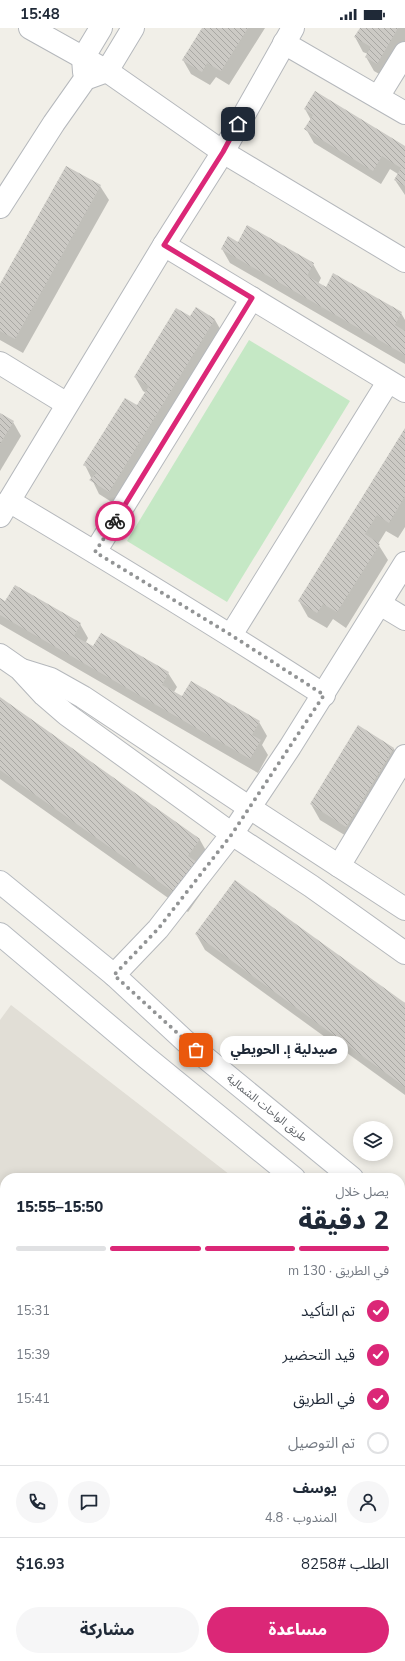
<!DOCTYPE html>
<html lang="ar">
<meta charset="utf-8">
<style>
body{margin:0;font-family:"Nunito Sans","Noto Sans Arabic",sans-serif;background:#f6f6f7;color:#1f2937;direction:rtl;height:100vh;display:flex;flex-direction:column;font-size:15px;white-space:nowrap}
*{box-sizing:border-box;margin:0}
p{font-size:13px;color:#747a83}
.icon{flex:none;width:22px;height:22px;fill:none;stroke:currentColor;stroke-width:2;stroke-linecap:round;stroke-linejoin:round}
.map{position:relative;flex:1;overflow:hidden;direction:ltr}
.sheet{position:absolute;left:0px;top:1145px;width:405px;height:488px;display:flex;flex-direction:column;background:#fff;border-radius:16px 16px 0 0;box-shadow:0 2px 10px #0003;direction:rtl}
.sheet>*{flex:none}
.tools{position:absolute;left:353px;top:1093px;display:grid;gap:8px}
.tools a{display:grid;place-items:center;width:40px;height:40px;border-radius:50%;background:#fff;box-shadow:0 2px 10px #0003;font-size:20px}
.pin{position:absolute;display:grid;place-items:center;width:34px;height:34px;color:#fff;margin:-17px;border-radius:8px;box-shadow:0 2px 6px #0006}
.courier{position:absolute;display:grid;place-items:center;width:40px;height:40px;margin:-20px;border:3px solid #db2777;border-radius:50%;background:#fff;color:#222;box-shadow:0 1px 5px #0007}
.bubble{position:absolute;height:28px;border-radius:14px;background:#fff;box-shadow:0 2px 10px #0003;font-size:13px;font-weight:800;line-height:28px;text-align:center;direction:rtl}
.head em{font-style:normal;font-weight:800}
.head div{display:flex;flex-direction:column-reverse}
.head{display:flex;align-items:center;justify-content:space-between;height:68px;padding:0 16px}
h1{font-size:26px;font-weight:800;line-height:30px}
.bar{display:grid;grid-template-columns:repeat(4,1fr);gap:6px 4px;align-content:center;height:48px;padding:0 16px}
.bar i{height:5px;border-radius:3px;background:#e0e1e3}
.bar .active{background:#db2777}
.bar p{grid-column:span 4}
.line{display:flex;align-items:center;gap:10px;padding:0 16px;border-top:1px solid #e0e1e3}
.line div{flex:1}
.round{display:grid;place-items:center;flex:none;width:42px;height:42px;border-radius:21px;background:#f6f6f7}
ol{padding:0 16px;list-style:none}
li{display:flex;align-items:center;gap:12px;height:44px}
li p{margin-inline-start:auto}
li .icon{padding:4px;border-radius:50%;background:#db2777;color:#fff;stroke-width:4}
li:last-child{color:#747a83}
li i{width:22px;height:22px;border:2px solid #e0e1e3;border-radius:50%}
.cta{display:flex;gap:8px;margin-top:auto;padding:8px 16px}
.cta a{flex:1;height:46px;border-radius:24px;background:#db2777;color:#fff;font-size:16px;font-weight:800;line-height:46px;text-align:center}
.cta a+a{background:#f6f6f7;color:#1f2937}
.status{display:flex;justify-content:space-between;align-items:center;height:28px;padding:0 20px;background:#fff;direction:ltr}
.status svg{height:11px;fill:currentColor}
.map>svg:first-child{display:block}
.education{fill:#e1ded6}
.park{fill:#c5e8c5}
.shadow{fill:#0003}
.building{fill:url(#building-back-hatch)}
.lines{fill:none;stroke-linecap:round;stroke-linejoin:round}
.street-casing{stroke:#b5b8bc;stroke-width:24}
.secondary-casing{stroke:#b6babf;stroke-width:24}
.street{stroke:#fff;stroke-width:22}
.secondary{stroke:#fff;stroke-width:22}
.done{stroke:#929495;stroke-width:4;stroke-dasharray:0 7.2}
.route{stroke:#db2777;stroke-width:5}
.labels{text-anchor:middle;dominant-baseline:central;stroke-width:3.5;stroke-linejoin:round;paint-order:stroke}
.street-label{font-size:11px;fill:#5f6368;stroke:#fff}
</style>
<div class="status"><b>15:48</b><svg viewBox="0 0 49 12"><path d="M0 12V9h3v3zM5 12V6h3v6zM10 12V3h3v9zM15 12V0h3v12zM26 1h20v11H26zM47 4h2v5h-2z"/></svg></div>
<div class="map">
<svg width="405" height="1633" viewBox="0 0 405 1633">
<defs>
<pattern id="building-back-hatch" width="6" height="6" patternUnits="userSpaceOnUse"><rect width="6" height="6" fill="#cccac5"/><path d="M-1 5l2 2M0 0l6 6M5-1l2 2" fill="none" stroke="#a9a8a4"/></pattern>
</defs>
<rect width="100%" height="100%" fill="#f1efe8"/>
<g class="education">
<polygon points="11,977 234,1150 5,1150 5,1294 0,1290 0,992"/>
<polygon points="400,1381 405,1385 405,1596 400,1593"/>
</g>
<polygon class="park" points="249,312 350,373 227,574 127,513"/>
<g class="shadow">
<polygon points="203,0 265,0 229,57 216,49 210,57 191,46 183,32"/>
<polygon points="361,0 405,0 405,16 386,50 374,43 366,29 368,26 363,24 355,9"/>
<polygon points="315,64 405,119 405,167 395,152 398,146 390,141 381,156 314,115 306,101 311,92 305,81"/>
<polygon points="67,139 100,158 109,172 23,325 0,312 0,258"/>
<polygon points="222,221 313,236 321,250 318,256 326,260 401,285 405,292 405,336 230,235"/>
<polygon points="196,281 215,292 223,306 118,478 99,466 85,437 137,378 146,365 143,363 135,349 190,290"/>
<polygon points="0,386 13,394 21,408 0,443"/>
<polygon points="405,402 405,499 398,510 386,503 378,516 388,532 346,600 333,591 327,600 308,589 299,573"/>
<polygon points="0,571 6,574 80,596 88,610 85,616 168,645 177,659 174,664 182,669 259,694 267,708 262,717 268,727 258,745 0,596"/>
<polygon points="0,671 200,812 209,828 201,839 209,854 188,884 0,751"/>
<polygon points="358,699 394,721 403,737 356,814 320,792 311,776"/>
<polygon points="196,906 405,977 405,1067 205,922"/>
<polygon points="405,1278 405,1351 400,1348 400,1285"/>
</g>
<g class="building">
<polygon points="202,0 248,0 221,43 207,35 202,44 182,32"/>
<polygon points="360,0 398,0 377,36 365,29 371,19 354,9"/>
<polygon points="315,63 405,118 405,158 394,152 401,140 382,128 373,143 304,101 313,87 304,81"/>
<polygon points="66,138 101,157 15,311 0,303 0,256"/>
<polygon points="247,197 314,235 307,248 326,259 333,245 402,284 395,297 405,303 405,327 221,221 228,208 238,214"/>
<polygon points="196,279 215,291 109,464 89,452 97,445 83,437 125,370 137,377 149,358 134,349 176,280 190,288"/>
<polygon points="0,385 14,393 0,416"/>
<polygon points="405,400 405,468 389,495 377,487 365,506 380,516 337,584 323,576 317,585 298,573"/>
<polygon points="15,557 81,595 74,608 93,618 101,605 169,644 162,657 182,668 191,653 260,693 252,707 261,712 250,731 0,587 0,570 5,573"/>
<polygon points="0,669 200,811 188,828 201,837 179,868 0,742"/>
<polygon points="358,697 394,720 346,799 310,776"/>
<polygon points="235,852 405,975 405,1059 195,906"/>
<polygon points="405,1277 405,1344 400,1340 400,1283"/>
</g>
<g class="lines">
<g class="street-casing">
<g id="street">
<polyline points="30,0 107,43 223,124 405,233"/>
<polyline points="284,15 405,85"/>
<polyline points="84,44 83,30 101,0"/>
<polyline points="378,69 405,25"/>
<polyline points="0,179 54,95 85,51 107,43 133,0"/>
<polyline points="164,217 405,363"/>
<polyline points="0,335 67,376"/>
<path d="M9,473c106,63 211,127 315,194"/>
<polyline points="0,488 164,217 223,124 293,0"/>
<polyline points="95,524 252,270"/>
<polyline points="380,576 405,591"/>
<polyline points="231,607 388,354"/>
<polyline points="0,627 20,641 44,667 66,686 232,806 311,858 405,925"/>
<polyline points="22,642 51,651 83,669 250,780 405,881"/>
<polyline points="339,838 405,728"/>
<polyline points="114,947 158,901 232,806 290,719 405,535"/>
<polyline points="0,1318 5,1321"/>
<polyline points="400,1372 405,1376"/>
<polyline points="0,1566 5,1570"/>
<polyline points="391,1628 397,1633"/>
<polyline points="63,1633 67,1628"/>
<polyline points="340,1633 345,1628"/>
</g>
</g>
<g class="secondary-casing">
<g id="secondary">
<polyline points="0,854 114,947 185,1013 352,1150"/>
<polyline points="0,906 147,1030 294,1150"/>
<polyline points="400,1189 405,1193"/>
<polyline points="400,1235 405,1239"/>
</g>
</g>
<use href="#street" class="street"/>
<use href="#secondary" class="secondary"/>
</g>
<g class="lines">
<polyline class="done" points="115,493 95,524 231,607 324,667 232,806 158,901 114,947 196,1022"/>
<polyline class="route" points="115,493 252,270 164,217 223,124 238,96"/>
</g>
<g class="labels">
<g class="street-label">
<text transform="translate(267 1080) rotate(39)">طريق الواحات الشمالية</text>
</g>
</g>
</svg>
<div class="tools">
<a><svg class="icon" aria-label="layers" viewBox="0 0 24 24"><path d="M12 4l9 5-9 5-9-5zM3 14l9 5 9-5"/></svg></a>
</div>
<div class="pin" style="left:196px;top:1022px;background:#ea580c"><svg class="icon" aria-label="bag" viewBox="0 0 24 24"><path d="M5 8h14l-1 12H6zM9 8a3 3 0 0 1 6 0"/></svg></div>
<div class="pin" style="left:238px;top:96px;background:#1f2937"><svg class="icon" aria-label="home" viewBox="0 0 24 24"><path d="M3 11l9-7 9 7M6 9v11h12V9"/></svg></div>
<div class="courier" style="left:115px;top:493px"><svg class="icon" aria-label="bike" viewBox="0 0 24 24"><circle cx="6" cy="16" r="4"/><circle cx="18" cy="16" r="4"/><path d="M6 16l4-8h5l3 8M10 8l3 8H6M13 5h3"/></svg></div>
<div class="bubble" style="left:220px;top:1008px;width:128px">صيدلية إ. الحويطي</div>
<section class="sheet">
<div class="head"><div><h1>2 دقيقة</h1><p>يصل خلال</p></div><em>15:50–15:55</em></div>
<div class="bar"><i class="active"></i><i class="active"></i><i class="active"></i><i></i><p>في الطريق · 130 m</p></div>
<ol>
<li><svg class="icon" aria-label="check" viewBox="0 0 24 24"><path d="M5 12l5 5 9-10"/></svg>تم التأكيد<p>15:31</p></li>
<li><svg class="icon" aria-label="check" viewBox="0 0 24 24"><path d="M5 12l5 5 9-10"/></svg>قيد التحضير<p>15:39</p></li>
<li><svg class="icon" aria-label="check" viewBox="0 0 24 24"><path d="M5 12l5 5 9-10"/></svg>في الطريق<p>15:41</p></li>
<li><i></i>تم التوصيل</li>
</ol>
<div class="line" style="height:72px"><a class="round"><svg class="icon" aria-label="person" viewBox="0 0 24 24"><circle cx="12" cy="8" r="4"/><path d="M4 21q1-7 8-7t8 7"/></svg></a><div><b>يوسف</b><p>المندوب · 4.8</p></div><a class="round"><svg class="icon" aria-label="chat" viewBox="0 0 24 24"><path d="M4 5h16v11H9l-5 4z"/></svg></a><a class="round"><svg class="icon" aria-label="phone" viewBox="0 0 24 24"><path d="M5 4h4l2 5-3 2q2 4 5 5l2-3 5 2v4C11 20 4 13 5 4z"/></svg></a></div>
<div class="line" style="height:52px"><div>الطلب #8258</div><b>$16.93</b></div>
<div class="cta"><a>مساعدة</a><a>مشاركة</a></div>
</section>
</div>
